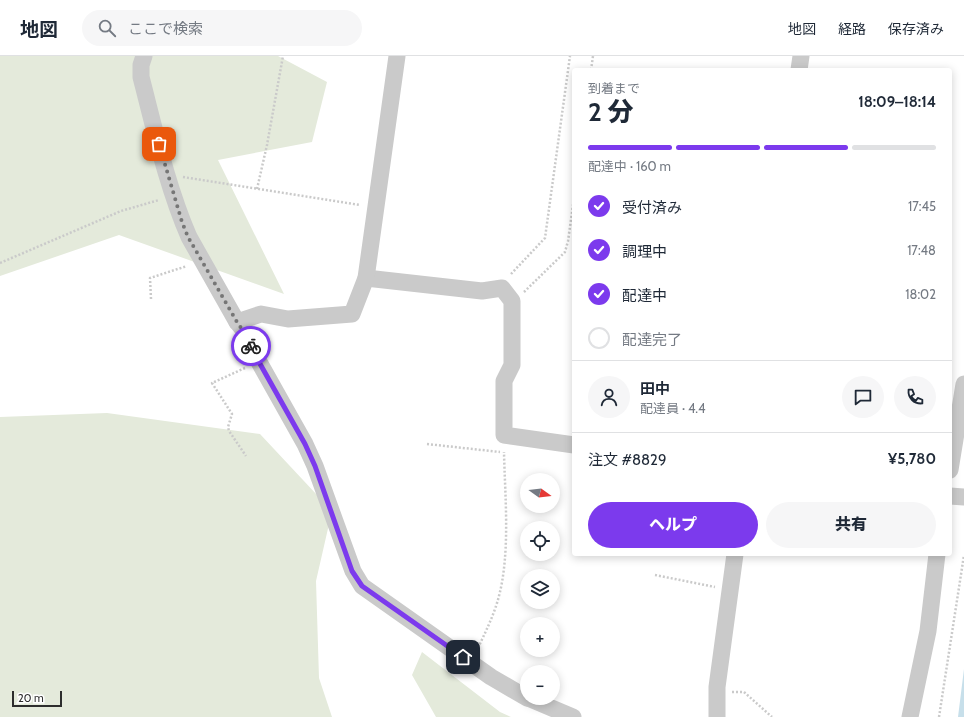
<!DOCTYPE html>
<html lang="ja">
<meta charset="utf-8">
<style>
body{margin:0;font-family:Cabin,"Noto Sans JP",sans-serif;background:#f6f6f7;color:#1f2937;height:100vh;display:flex;flex-direction:column;font-size:15px;white-space:nowrap}
*{box-sizing:border-box;margin:0}
p{font-size:13px;color:#747a83}
.icon{flex:none;width:22px;height:22px;fill:none;stroke:currentColor;stroke-width:2;stroke-linecap:round;stroke-linejoin:round}
.map{position:relative;flex:1;overflow:hidden}
.sheet{position:absolute;left:572px;top:12px;width:380px;height:488px;display:flex;flex-direction:column;background:#fff;border-radius:4px;box-shadow:0 2px 10px #0003}
.sheet>*{flex:none}
.needle{width:26px;rotate:105deg}
.buttons{position:absolute;left:520px;top:417px;display:grid;gap:8px}
.buttons a{display:grid;place-items:center;width:40px;height:40px;border-radius:50%;background:#fff;box-shadow:0 2px 10px #0003;font-size:20px}
.scale{position:absolute;left:12px;bottom:10px;width:50px;box-sizing:border-box;padding-left:4px;border:2px solid #2d2d2d;border-top:0;font-size:11px;line-height:14px;white-space:nowrap;color:#2d2d2d;-webkit-text-stroke:3px #fff;paint-order:stroke}
.pin{position:absolute;display:grid;place-items:center;width:34px;height:34px;color:#fff;margin:-17px;border-radius:8px;box-shadow:0 2px 6px #0006}
.courier{position:absolute;display:grid;place-items:center;width:40px;height:40px;margin:-20px;border:3px solid #7c3aed;border-radius:50%;background:#fff;color:#222;box-shadow:0 1px 5px #0007}
.head em{font-style:normal;font-weight:800}
.head div{display:flex;flex-direction:column-reverse}
.head{display:flex;align-items:center;justify-content:space-between;height:68px;padding:0 16px}
h1{font-size:26px;font-weight:800;line-height:30px}
.bar{display:grid;grid-template-columns:repeat(4,1fr);gap:6px 4px;align-content:center;height:48px;padding:0 16px}
.bar i{height:5px;border-radius:3px;background:#e0e1e3}
.bar .active{background:#7c3aed}
.bar p{grid-column:span 4}
.line{display:flex;align-items:center;gap:10px;padding:0 16px;border-top:1px solid #e0e1e3}
.line div{flex:1}
.round{display:grid;place-items:center;flex:none;width:42px;height:42px;border-radius:21px;background:#f6f6f7}
ol{padding:0 16px;list-style:none}
li{display:flex;align-items:center;gap:12px;height:44px}
li p{margin-inline-start:auto}
li .icon{padding:4px;border-radius:50%;background:#7c3aed;color:#fff;stroke-width:4}
li:last-child{color:#747a83}
li i{width:22px;height:22px;border:2px solid #e0e1e3;border-radius:50%}
.primary-button{display:flex;gap:8px;margin-top:auto;padding:8px 16px}
.primary-button a{flex:1;height:46px;border-radius:24px;background:#7c3aed;color:#fff;font-size:16px;font-weight:800;line-height:46px;text-align:center}
.primary-button a+a{background:#f6f6f7;color:#1f2937}
header{display:flex;align-items:center;gap:24px;box-sizing:border-box;height:56px;padding:0 20px;background:#fff;border-bottom:1px solid #e0e1e3}
header strong{font-size:19px}
nav{display:flex;gap:22px;margin-inline-start:auto;font-size:14px}
.search{width:280px;height:36px;background:#f6f6f7;display:flex;align-items:center;gap:10px;box-sizing:border-box;padding:0 14px;border-radius:22px;color:#747a83;font-size:15px}
.map>svg:first-child{display:block}
.green{fill:#e4eadb}
.water{fill:#c7dfea}
.lines{fill:none;stroke-linecap:round;stroke-linejoin:round}
.path{stroke:#cacaca;stroke-width:2.5;stroke-dasharray:2 2;stroke-linecap:butt}
.minor{stroke:#cacaca;stroke-width:17}
.done{stroke:#767676;stroke-width:4;stroke-dasharray:0 7.2}
.route{stroke:#7c3aed;stroke-width:5}
</style>
<header>
<strong>地図</strong>
<div class="search"><svg class="icon" aria-label="search" viewBox="0 0 24 24"><circle cx="10" cy="10" r="6"/><path d="M15 15l6 6"/></svg>ここで検索</div>
<nav><a>地図</a><a>経路</a><a>保存済み</a></nav>
</header>
<div class="map">
<svg width="964" height="661" viewBox="0 0 964 661">
<rect width="100%" height="100%" fill="#fff"/>
<g class="green">
<polygon points="0,0 278,0 327,26 312,86 218,104 284,238 119,179 0,220"/>
<polygon points="107,357 260,378 332,455 316,525 319,622 332,661 0,661 0,361"/>
<polygon points="422,596 500,656 511,661 436,661 412,619"/>
</g>
<polygon class="water" points="964,613 964,661 958,661"/>
<g class="lines">
<g class="path">
<polyline points="591,14 593,0"/>
<polyline points="183,121 360,149"/>
<polyline points="257,133 267,89 283,0"/>
<polyline points="0,207 121,155 159,144"/>
<polyline points="511,218 545,182 570,0"/>
<polyline points="524,236 565,196 568,185 574,142"/>
<polyline points="151,243 150,222 187,210"/>
<polyline points="245,312 212,327 232,358 228,371 229,375 246,400"/>
<polyline points="427,388 500,396"/>
<polyline points="655,519 715,531"/>
<path d="M478,592c7,-15 14,-29 19,-45 14,-45 8,-104 7,-151"/>
<polyline points="732,636 744,636 772,661"/>
<polyline points="939,661 964,499"/>
</g>
<g class="minor">
<path d="M144,0l-3,9v12c14,54 26,109 48,160l48,85 8,10 14,30 46,82 10,22 38,105 9,15 129,91 36,21"/>
<polyline points="799,14 801,0"/>
<polyline points="366,222 482,235 502,232 512,245 512,309 504,325 504,379 574,389"/>
<polyline points="237,266 261,258 288,263 352,258 366,222 397,0"/>
<polyline points="950,414 964,328"/>
<polyline points="950,440 964,441"/>
<polyline points="528,642 573,661"/>
<polyline points="717,661 717,631 735,498"/>
<polyline points="910,661 928,575 937,498"/>
</g>
</g>
<g class="lines">
<polyline class="done" points="159,88 182,166 188,181 237,266 244,276 251,290"/>
<polyline class="route" points="251,290 259,306 305,388 315,410 352,515 362,530 463,601"/>
</g>
</svg>
<div class="buttons">
<a><svg class="needle" viewBox="-14 -14 28 28"><path d="M0-13l5 13h-10z" fill="#e53935"/><path d="M0 13l5-13h-10z" fill="#747a83"/></svg></a>
<a><svg class="icon" aria-label="locate" viewBox="0 0 24 24"><circle cx="12" cy="12" r="6"/><path d="M12 2v4M12 18v4M2 12h4M18 12h4"/></svg></a>
<a><svg class="icon" aria-label="layers" viewBox="0 0 24 24"><path d="M12 4l9 5-9 5-9-5zM3 14l9 5 9-5"/></svg></a>
<a>+</a>
<a>−</a>
</div>
<div class="scale">20 m</div>
<div class="pin" style="left:159px;top:88px;background:#ea580c"><svg class="icon" aria-label="bag" viewBox="0 0 24 24"><path d="M5 8h14l-1 12H6zM9 8a3 3 0 0 1 6 0"/></svg></div>
<div class="pin" style="left:463px;top:601px;background:#1f2937"><svg class="icon" aria-label="home" viewBox="0 0 24 24"><path d="M3 11l9-7 9 7M6 9v11h12V9"/></svg></div>
<div class="courier" style="left:251px;top:290px"><svg class="icon" aria-label="bike" viewBox="0 0 24 24"><circle cx="6" cy="16" r="4"/><circle cx="18" cy="16" r="4"/><path d="M6 16l4-8h5l3 8M10 8l3 8H6M13 5h3"/></svg></div>
<section class="sheet">
<div class="head"><div><h1>2 分</h1><p>到着まで</p></div><em>18:09–18:14</em></div>
<div class="bar"><i class="active"></i><i class="active"></i><i class="active"></i><i></i><p>配達中 · 160 m</p></div>
<ol>
<li><svg class="icon" aria-label="check" viewBox="0 0 24 24"><path d="M5 12l5 5 9-10"/></svg>受付済み<p>17:45</p></li>
<li><svg class="icon" aria-label="check" viewBox="0 0 24 24"><path d="M5 12l5 5 9-10"/></svg>調理中<p>17:48</p></li>
<li><svg class="icon" aria-label="check" viewBox="0 0 24 24"><path d="M5 12l5 5 9-10"/></svg>配達中<p>18:02</p></li>
<li><i></i>配達完了</li>
</ol>
<div class="line" style="height:72px"><a class="round"><svg class="icon" aria-label="person" viewBox="0 0 24 24"><circle cx="12" cy="8" r="4"/><path d="M4 21q1-7 8-7t8 7"/></svg></a><div><b>田中</b><p>配達員 · 4.4</p></div><a class="round"><svg class="icon" aria-label="chat" viewBox="0 0 24 24"><path d="M4 5h16v11H9l-5 4z"/></svg></a><a class="round"><svg class="icon" aria-label="phone" viewBox="0 0 24 24"><path d="M5 4h4l2 5-3 2q2 4 5 5l2-3 5 2v4C11 20 4 13 5 4z"/></svg></a></div>
<div class="line" style="height:52px"><div>注文 #8829</div><b>¥5,780</b></div>
<div class="primary-button"><a>ヘルプ</a><a>共有</a></div>
</section>
</div>
